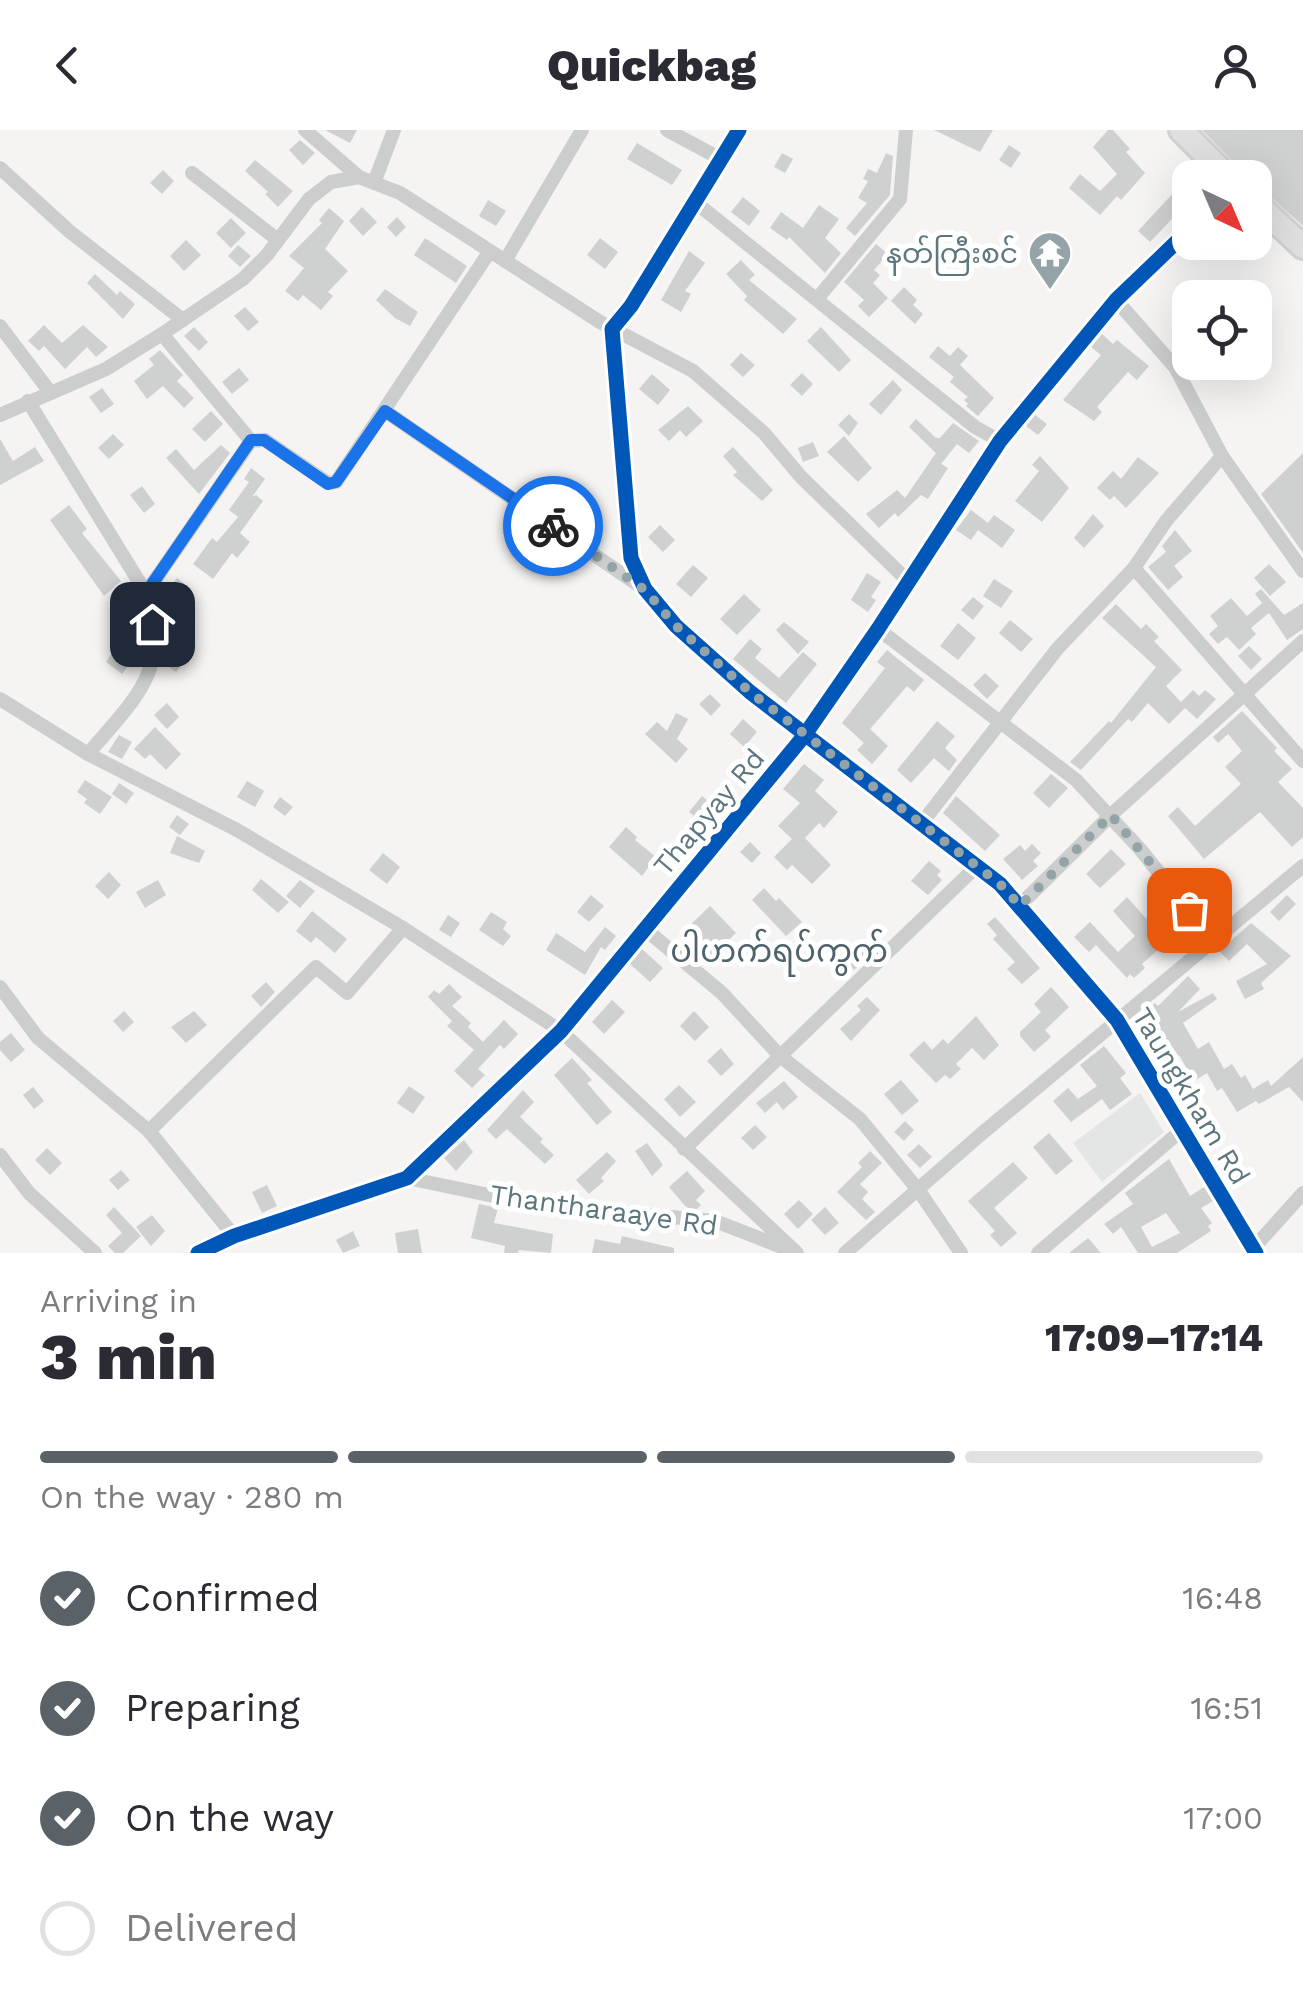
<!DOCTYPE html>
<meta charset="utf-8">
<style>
body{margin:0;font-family:"Work Sans","Noto Sans Myanmar",sans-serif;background:#f7f7f7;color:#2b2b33;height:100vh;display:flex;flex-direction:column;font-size:38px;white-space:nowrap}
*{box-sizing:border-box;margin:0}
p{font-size:32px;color:#7c7c81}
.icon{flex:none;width:55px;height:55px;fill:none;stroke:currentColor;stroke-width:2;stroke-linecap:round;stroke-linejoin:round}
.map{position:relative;height:1123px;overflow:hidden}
.side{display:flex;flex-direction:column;background:#fff;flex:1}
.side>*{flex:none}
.needle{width:65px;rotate:136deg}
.controls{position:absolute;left:1172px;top:30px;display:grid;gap:20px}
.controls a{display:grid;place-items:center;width:100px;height:100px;border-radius:20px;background:#fff;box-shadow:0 10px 40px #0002;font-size:50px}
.pin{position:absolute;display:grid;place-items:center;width:85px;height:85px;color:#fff;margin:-42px;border-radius:20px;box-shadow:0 5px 15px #0006}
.courier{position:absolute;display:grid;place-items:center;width:100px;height:100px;margin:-50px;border:8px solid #1a73e8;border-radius:50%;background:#fff;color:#222;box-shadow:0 2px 12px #0007}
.overview em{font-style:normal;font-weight:800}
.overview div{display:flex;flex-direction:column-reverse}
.overview{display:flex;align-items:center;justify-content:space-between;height:170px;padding:0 40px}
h1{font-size:65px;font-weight:800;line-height:75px}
.bar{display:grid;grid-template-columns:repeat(4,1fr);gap:15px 10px;align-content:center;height:120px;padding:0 40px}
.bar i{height:12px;border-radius:8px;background:#e1e1e2}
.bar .on{background:#5a6167}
.bar p{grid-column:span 4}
ol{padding:0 40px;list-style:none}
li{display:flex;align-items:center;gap:30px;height:110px}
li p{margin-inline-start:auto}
li .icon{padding:10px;border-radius:50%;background:#5a6167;color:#fff;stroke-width:4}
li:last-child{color:#7c7c81}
li i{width:55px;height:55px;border:5px solid #e1e1e2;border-radius:50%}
header{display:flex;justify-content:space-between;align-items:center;height:130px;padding:0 40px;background:#fff;font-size:45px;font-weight:800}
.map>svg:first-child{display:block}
.built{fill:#e4e6e5}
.building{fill:#cfd0d0;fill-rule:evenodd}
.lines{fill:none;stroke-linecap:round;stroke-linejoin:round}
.trunk-casing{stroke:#d1d2d2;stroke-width:28}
.minor{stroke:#cccecd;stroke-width:14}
.trunk{stroke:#e0e0e0;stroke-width:22}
.cycleway-casing{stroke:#fff;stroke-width:21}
.cycleway{stroke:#0057b8;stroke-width:15}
.done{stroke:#93a3a7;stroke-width:10;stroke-dasharray:0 18}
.route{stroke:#1a73e8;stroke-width:12}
.labels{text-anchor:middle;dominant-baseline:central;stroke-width:10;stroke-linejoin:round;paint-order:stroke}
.poi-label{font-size:28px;fill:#5e777f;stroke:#fff;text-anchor:end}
.street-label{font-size:28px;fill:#5e777f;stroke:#fff}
.quarter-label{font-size:32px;fill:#50636a;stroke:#fff}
</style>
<header><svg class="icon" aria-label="back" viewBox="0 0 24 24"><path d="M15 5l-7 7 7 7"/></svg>Quickbag<svg class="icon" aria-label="person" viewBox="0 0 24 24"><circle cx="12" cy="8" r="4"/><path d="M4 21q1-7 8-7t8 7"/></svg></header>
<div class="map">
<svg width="1303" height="1123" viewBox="0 0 1303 1123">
<rect width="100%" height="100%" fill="#f5f4f2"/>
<polygon class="built" points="1140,963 1164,1002 1102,1052 1073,1013"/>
<g class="building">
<polygon points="325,0 357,0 350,13"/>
<polygon points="934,0 993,0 980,22"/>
<polygon points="1108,0 1113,0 1130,19 1126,22 1145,43 1121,70 1117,66 1100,85 1069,58 1080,44 1100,61 1117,44 1093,17"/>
<polygon points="1202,0 1303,0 1303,96 1255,53 1255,48 1249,48"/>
<polygon points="300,10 315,23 303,35 289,20"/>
<polygon points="637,13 682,40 672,55 627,29"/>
<polygon points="1009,15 1021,23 1011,38 999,30"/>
<polygon points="782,23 793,29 785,43 774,37"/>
<polygon points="886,23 893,26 890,65 855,106 846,98 867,73 858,68 868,51 863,49 868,39 877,43"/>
<polygon points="255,30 293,61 278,77 265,64 268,62 245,41"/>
<polygon points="163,40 174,51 162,64 150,53"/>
<polygon points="1177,59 1189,71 1150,112 1138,101"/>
<polygon points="743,67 760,81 749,96 731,82"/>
<polygon points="488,70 506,81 496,96 479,86"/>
<polygon points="819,75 839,89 825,108 841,123 825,143 789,107 787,110 770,98 781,82 803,98"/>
<polygon points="362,77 377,92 363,106 349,91"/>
<polygon points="329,78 344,91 325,119 348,141 328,162 333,166 321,180 303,165 298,171 285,161 304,138 289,126 322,93 319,90"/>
<polygon points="397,87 406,97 396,107 387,97"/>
<polygon points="231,88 246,103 231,118 216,103"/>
<polygon points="425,108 467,136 456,153 414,125"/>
<polygon points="600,108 618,122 605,139 587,125"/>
<polygon points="186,110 201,125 184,141 170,126"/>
<polygon points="876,114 888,124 874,140 880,145 873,153 888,168 869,187 858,176 864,170 844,152"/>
<polygon points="238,115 251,126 240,137 228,126"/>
<polygon points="689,121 705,133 685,161 691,164 681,182 661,170"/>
<polygon points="741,130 755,145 749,150 797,189 783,204 744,170 747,166 726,144"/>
<polygon points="95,144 117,165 120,161 135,174 123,189 87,153"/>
<polygon points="904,157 917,170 913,175 923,184 915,194 891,171"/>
<polygon points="385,159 418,182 410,196 395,188 376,170"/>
<polygon points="245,177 259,192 248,201 234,186"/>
<polygon points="44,195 62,213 83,195 108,217 96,227 87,217 65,239 44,216 39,221 28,211"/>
<polygon points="194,197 208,212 199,221 184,206"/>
<polygon points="821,197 851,230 839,242 807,211"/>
<polygon points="1102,204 1113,214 1117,210 1149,236 1137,250 1128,242 1097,277 1102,282 1094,291 1063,270 1101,225 1091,217"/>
<polygon points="938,216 950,226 958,217 968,226 960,235 994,268 978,286 966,276 968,274 964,270 968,267 950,252 954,247 929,227"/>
<polygon points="160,220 183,245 177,251 194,268 184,278 163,256 147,269 134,251 154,235 149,229"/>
<polygon points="741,223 755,235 743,247 730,235"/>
<polygon points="239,238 249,250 232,264 222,252"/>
<polygon points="802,243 813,254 802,266 790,255"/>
<polygon points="652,244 670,260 658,275 639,259"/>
<polygon points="893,250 902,260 881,285 869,274"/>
<polygon points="102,258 114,274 101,283 89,267"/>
<polygon points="688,276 703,291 686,307 680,300 669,311 658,300"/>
<polygon points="211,281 223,294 205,312 192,299"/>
<polygon points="849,284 858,293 849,306 838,295"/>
<polygon points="1035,285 1047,294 1038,305 1026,296"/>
<polygon points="916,289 936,308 940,308 953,293 979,311 969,323 957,314 941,334 948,338 928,369 921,365 898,387 895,383 879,398 866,384 897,360 905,368 936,323 909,297"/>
<polygon points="113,304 124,315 109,329 98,318"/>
<polygon points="844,306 872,338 858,352 827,322"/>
<polygon points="0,309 13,331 35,317 44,331 0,355"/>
<polygon points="813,312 819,326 803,332 798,318"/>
<polygon points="221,315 230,323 199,364 166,328 176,319 194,340"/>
<polygon points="733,317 773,360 762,371 733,345 737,342 723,326"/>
<polygon points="1303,323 1303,423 1261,364"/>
<polygon points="1040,326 1069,358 1042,392 1015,371 1039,341 1032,335"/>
<polygon points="1138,327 1159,343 1126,378 1114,366 1110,370 1097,358 1113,341 1121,349"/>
<polygon points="251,338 265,349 252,367 256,365 263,371 240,403 250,412 237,428 232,423 213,449 193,434 212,408 217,412 238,387 229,380 249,352 244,349"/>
<polygon points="142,356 155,374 144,383 130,365"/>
<polygon points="69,375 87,399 82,403 121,451 104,466 50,390"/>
<polygon points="971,380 988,393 994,385 1015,400 1002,418 978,400 971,410 956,400"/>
<polygon points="1093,384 1104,396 1084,418 1074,408"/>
<polygon points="660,395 675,410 663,422 648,407"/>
<polygon points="1175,400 1192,421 1174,436 1183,447 1168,460 1148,437 1166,422 1162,416"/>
<polygon points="1269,434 1286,452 1270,466 1254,448"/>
<polygon points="693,435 708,448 691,467 676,454"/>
<polygon points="867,443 881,452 871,467 876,470 868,482 851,470"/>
<polygon points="177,448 191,459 179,475 165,464"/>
<polygon points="994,449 1013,461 1001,478 983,466"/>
<polygon points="1261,459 1284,485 1303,473 1303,499 1287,510 1269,483 1251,498 1256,504 1239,520 1227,507 1218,514 1209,504 1218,496 1210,486 1231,468 1247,486 1262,473 1255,464"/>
<polygon points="744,464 761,480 737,505 720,489"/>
<polygon points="973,467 984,476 973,490 961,480"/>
<polygon points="1116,474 1141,499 1146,494 1159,507 1154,511 1182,540 1166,556 1181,572 1193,560 1199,566 1205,560 1216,569 1197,589 1185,578 1169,594 1148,573 1132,592 1128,589 1081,640 1070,632 1109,591 1111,593 1156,537 1102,488"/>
<polygon points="1010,490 1033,509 1021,522 999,503"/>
<polygon points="784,492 809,512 798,524 776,500"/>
<polygon points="958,493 976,508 958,530 940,516"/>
<polygon points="750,509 762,519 755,528 779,548 803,522 817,534 786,573 733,529"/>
<polygon points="119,513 136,526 122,544 106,532"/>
<polygon points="1249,516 1262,529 1251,540 1238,526"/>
<polygon points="175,520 187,528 176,542 164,534"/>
<polygon points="887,520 924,550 914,562 907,556 870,599 888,616 872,634 857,620 864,613 842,593 885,538 877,532"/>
<polygon points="985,543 999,556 987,569 973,555"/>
<polygon points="710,564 721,575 711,586 699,574"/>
<polygon points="167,573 179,587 167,599 154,585"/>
<polygon points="1242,581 1277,618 1274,621 1292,639 1278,652 1303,678 1303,707 1292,717 1260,682 1204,729 1168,686 1178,677 1195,696 1241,654 1225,637 1242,621 1228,604 1218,613 1213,607"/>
<polygon points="676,583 688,589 677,609 688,619 676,633 645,604 657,592 667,601"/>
<polygon points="743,589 757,602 744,617 730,604"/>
<polygon points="937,591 955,606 945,618 957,630 949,641 934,628 911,653 897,640"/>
<polygon points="155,597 181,624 166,640 150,624 145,629 134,619"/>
<polygon points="119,605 132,612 122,629 108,622"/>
<polygon points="804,634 824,650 815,661 838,682 824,698 819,693 805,708 831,735 812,754 792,735 787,740 774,727 792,709 778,696 800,673 783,659"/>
<polygon points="1051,644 1068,658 1049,678 1033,663"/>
<polygon points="85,650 112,667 100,684 84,673 87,669 77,662"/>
<polygon points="247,651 264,661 255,677 237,667"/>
<polygon points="119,653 134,663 126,674 112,664"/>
<polygon points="702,666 714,676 701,691 689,682"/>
<polygon points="956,666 1000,705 985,721 943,683"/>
<polygon points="280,667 293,677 285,686 273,677"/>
<polygon points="177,685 189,694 180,705 169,697"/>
<polygon points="626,697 637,707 635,710 656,727 642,746 609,717"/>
<polygon points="177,706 205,721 199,733 170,723"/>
<polygon points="750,712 761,723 752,733 740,722"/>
<polygon points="1032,714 1041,723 1033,731 1038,736 1022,750 1003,729 1020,715 1025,721"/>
<polygon points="1111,719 1126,734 1100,758 1086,744"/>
<polygon points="383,723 400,737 387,754 369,740"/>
<polygon points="929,731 941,741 937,745 942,750 928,765 911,751"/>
<polygon points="109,742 121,755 108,769 95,756"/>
<polygon points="261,749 289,772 278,783 252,760"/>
<polygon points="158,750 166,765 145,778 136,762"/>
<polygon points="300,750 315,761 300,778 286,766"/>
<polygon points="764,758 776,771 779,768 802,792 786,806 752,770"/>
<polygon points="591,765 604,776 589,792 577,782"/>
<polygon points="1287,765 1296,774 1279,791 1270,782"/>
<polygon points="1127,767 1167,812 1142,834 1145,838 1134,848 1130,844 1127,848 1096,815 1089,822 1074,807 1090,792 1118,822 1135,806 1113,781"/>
<polygon points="710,776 736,803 711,827 685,800"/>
<polygon points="312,781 347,809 335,823 316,807 311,813 296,801"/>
<polygon points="491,782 507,792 503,799 511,806 503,816 479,800"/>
<polygon points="448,785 460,793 451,807 439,800"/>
<polygon points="995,787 1040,838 1022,854 1007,839 1015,832 993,809 997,805 987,794"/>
<polygon points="1251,793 1291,826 1261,853 1264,859 1245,869 1236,851 1267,834 1247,814 1229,831 1219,821"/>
<polygon points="605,797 616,806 605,820 601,817 585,845 546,820 556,803 585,822"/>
<polygon points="855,813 868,826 854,840 841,827"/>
<polygon points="642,819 663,838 650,852 630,834"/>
<polygon points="1188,846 1200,859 1178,882 1213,863 1217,869 1183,893 1198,919 1209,912 1224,939 1232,934 1241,948 1245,945 1253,959 1268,950 1271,956 1303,927 1303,972 1289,957 1259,974 1256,971 1237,982 1222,958 1217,961 1207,943 1194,951 1179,925 1171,929 1156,900 1152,903 1138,888 1155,873 1158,876"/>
<polygon points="266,852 275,862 261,877 251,866"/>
<polygon points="449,854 462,867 452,876 471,893 468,897 483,912 504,890 518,904 504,919 500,915 478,939 485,945 472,958 454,941 474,920 447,896 452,891 428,867 434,860 439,864"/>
<polygon points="1051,857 1069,877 1045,900 1051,907 1034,922 1020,906 1020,902 1041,882 1034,874"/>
<polygon points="867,867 880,880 851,911 840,899 861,880 857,876"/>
<polygon points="612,870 625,882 604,904 592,892"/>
<polygon points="124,881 134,892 123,902 113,891"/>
<polygon points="194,881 207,895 186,913 171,897"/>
<polygon points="694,881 709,897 695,911 680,896"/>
<polygon points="976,886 999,915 984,930 972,918 956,934 961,939 950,949 945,945 936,953 909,925 924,911 932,920 943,909 948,914"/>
<polygon points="11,903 25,920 11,932 0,920 0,912"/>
<polygon points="1104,916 1126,943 1120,948 1132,964 1110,980 1102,969 1071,992 1053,971 1068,958 1078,969 1097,956 1080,935"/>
<polygon points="721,918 734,934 721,946 707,931"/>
<polygon points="572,928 592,950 587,953 612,982 597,995 554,945"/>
<polygon points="901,950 919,971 902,985 884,964"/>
<polygon points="784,951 798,967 783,980 777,972 765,983 756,973"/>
<polygon points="679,955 696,972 680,987 664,969"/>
<polygon points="409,956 425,967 413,984 397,973"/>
<polygon points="33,957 44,971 34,979 23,965"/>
<polygon points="523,960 534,972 520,987 543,1009 540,1012 554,1025 545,1034 507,999 496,1009 487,1000"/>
<polygon points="905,991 914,1000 904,1011 894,1002"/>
<polygon points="755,995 767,1007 753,1020 741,1008"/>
<polygon points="1049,1003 1073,1031 1056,1045 1033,1017"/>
<polygon points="464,1010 473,1022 456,1041 444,1028"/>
<polygon points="647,1013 663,1035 652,1046 635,1021"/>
<polygon points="919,1014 932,1027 920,1038 907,1025"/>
<polygon points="47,1018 62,1033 50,1045 35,1030"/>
<polygon points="870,1021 882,1033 860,1054 868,1062 862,1069 875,1082 866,1090 837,1062 862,1037 858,1033"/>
<polygon points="607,1022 616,1031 601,1048 604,1051 589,1064 576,1050"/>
<path d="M1169,1029l21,37 14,-9 9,14 -12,7 11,15 -4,3 3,5 -34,22h-39l-17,-26 -8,7 -9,-10 29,-20 -8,-11zM1166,1083l14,20 -28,14 -11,-20z"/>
<polygon points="1013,1032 1028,1048 994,1078 1017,1103 1001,1117 990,1105 995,1101 968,1071"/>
<polygon points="121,1040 130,1050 118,1060 109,1050"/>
<polygon points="687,1041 705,1061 696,1070 701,1075 697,1079 687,1078 669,1057"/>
<polygon points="267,1055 277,1076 262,1083 252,1062"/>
<polygon points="799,1070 813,1084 798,1099 784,1084"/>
<polygon points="479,1074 498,1078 494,1093 553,1104 551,1123 519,1120 518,1123 504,1123 505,1116 471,1108"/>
<polygon points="114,1077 141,1106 123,1123 115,1123 108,1116 122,1103 106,1085"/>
<polygon points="825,1077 839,1093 825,1105 811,1090"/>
<polygon points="152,1085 165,1101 151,1116 136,1097"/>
<polygon points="418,1099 422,1123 398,1123 395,1103"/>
<polygon points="353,1101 360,1116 343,1123 336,1110"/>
<polygon points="622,1106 674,1118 674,1123 592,1123 595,1109 620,1114"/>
<polygon points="1088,1108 1101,1123 1069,1123"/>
</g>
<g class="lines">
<g class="trunk-casing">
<g id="trunk">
<polyline points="1181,0 1229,48"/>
<polyline points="1255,72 1303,117"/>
</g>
</g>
<g class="minor">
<polyline points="305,0 359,47"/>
<polyline points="667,0 721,29"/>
<polyline points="739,0 631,176 612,199 631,428 645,459 676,496 750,562 1000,754 1117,890 1256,1123"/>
<polyline points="0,38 69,101 183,190"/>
<polyline points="192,43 278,110"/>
<polyline points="374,53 394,0"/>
<polyline points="695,72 975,297 1000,311"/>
<polyline points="505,131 582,0"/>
<polyline points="817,169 900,69 906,0"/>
<polyline points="1116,170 1175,237 1222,326 1303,441"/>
<polyline points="0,196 50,262"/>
<polyline points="162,204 251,311"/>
<path d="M28,271l118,192c4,20 10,43 7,63 -5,36 -43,71 -65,98"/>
<polyline points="385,281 644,459"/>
<polyline points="0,285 106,239 162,204 243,149 267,125 309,69 331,52 359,47 400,63 600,192 693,241 764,303 801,347 907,450"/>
<polyline points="251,311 265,310 328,353 336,352 490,121"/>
<polyline points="1134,438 1303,631"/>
<polyline points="146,463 251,311"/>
<polyline points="878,499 1076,650 1140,719 1213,810"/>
<polyline points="0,569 88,624 237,700 403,798 561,901 797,1123"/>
<polyline points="921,694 1058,518 1134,438 1166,391 1222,326"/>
<polyline points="1019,776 1111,685 1303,511"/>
<polyline points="645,799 722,863 780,926 860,989 919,1061 961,1123"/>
<polyline points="0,857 38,908 149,1001 234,1106"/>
<polyline points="149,1001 316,837 347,863 403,798"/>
<polyline points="684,1019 977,736"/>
<polyline points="0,1025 29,1063 95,1123"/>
<polyline points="407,1048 537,1075 715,1091 787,1119"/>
<polyline points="1250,1122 1303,1063"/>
<polyline points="198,1123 234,1106 407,1048 561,901 804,606 878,499 1000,311 1116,170 1190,99"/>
<polyline points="845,1123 980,1005 1303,736"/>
<polyline points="1038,1123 1183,999"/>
</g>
<use href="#trunk" class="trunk"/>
<g class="cycleway-casing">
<g id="cycleway">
<polyline points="739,0 631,176 612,199 631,428 645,459 676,496 750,562 1000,754 1117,890 1256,1123"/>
<polyline points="198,1123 234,1106 407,1048 561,901 804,606 878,499 1000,311 1116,170 1190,99"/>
</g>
</g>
<use href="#cycleway" class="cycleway"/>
</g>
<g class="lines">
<polyline class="done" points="553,396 645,460 676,496 750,562 1000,754 1020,776 1111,685 1189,780"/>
<polyline class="route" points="152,494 146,463 251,310 264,310 328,354 336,352 385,281 553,396"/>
</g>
<defs>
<g id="temple-pin" transform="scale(2.25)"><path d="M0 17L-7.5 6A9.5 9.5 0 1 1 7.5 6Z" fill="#93a3a7" stroke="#fff"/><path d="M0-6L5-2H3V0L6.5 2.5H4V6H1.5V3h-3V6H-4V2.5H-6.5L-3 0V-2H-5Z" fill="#fff"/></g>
</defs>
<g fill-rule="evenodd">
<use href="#temple-pin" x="1050" y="123"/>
</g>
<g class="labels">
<g class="poi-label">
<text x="1018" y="123">နတ်ကြီးစင်</text>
</g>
<g class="street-label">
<text transform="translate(709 682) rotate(-50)">Thapyay Rd</text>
<text transform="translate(1191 966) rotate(59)">Taungkham Rd</text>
<text transform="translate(604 1080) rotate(8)">Thantharaaye Rd</text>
</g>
<g class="quarter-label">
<text x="779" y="821">ပါဟက်ရပ်ကွက်</text>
</g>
</g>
</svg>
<div class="controls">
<a><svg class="needle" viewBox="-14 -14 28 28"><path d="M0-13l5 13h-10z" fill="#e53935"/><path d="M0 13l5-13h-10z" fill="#7c7c81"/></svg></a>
<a><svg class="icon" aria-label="locate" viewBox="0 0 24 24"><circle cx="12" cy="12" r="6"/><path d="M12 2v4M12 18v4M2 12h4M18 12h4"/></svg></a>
</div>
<div class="pin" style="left:1189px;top:780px;background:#ea580c"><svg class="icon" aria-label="bag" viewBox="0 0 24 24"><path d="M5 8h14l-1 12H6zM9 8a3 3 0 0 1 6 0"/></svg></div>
<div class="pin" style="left:152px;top:494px;background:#1f2937"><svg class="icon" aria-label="home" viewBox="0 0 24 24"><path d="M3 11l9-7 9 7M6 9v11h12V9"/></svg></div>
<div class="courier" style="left:553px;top:396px"><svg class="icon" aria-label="bike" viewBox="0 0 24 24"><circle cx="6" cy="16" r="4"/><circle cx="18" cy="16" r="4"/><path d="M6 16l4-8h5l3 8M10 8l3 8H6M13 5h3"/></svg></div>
</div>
<section class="side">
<div class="overview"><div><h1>3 min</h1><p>Arriving in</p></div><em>17:09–17:14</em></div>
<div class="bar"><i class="on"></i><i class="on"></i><i class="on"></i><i></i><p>On the way · 280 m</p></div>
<ol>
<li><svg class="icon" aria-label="check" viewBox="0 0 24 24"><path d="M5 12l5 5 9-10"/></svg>Confirmed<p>16:48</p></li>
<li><svg class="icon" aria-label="check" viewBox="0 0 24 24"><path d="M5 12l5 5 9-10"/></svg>Preparing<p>16:51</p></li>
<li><svg class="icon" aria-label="check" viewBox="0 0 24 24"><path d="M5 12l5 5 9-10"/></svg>On the way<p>17:00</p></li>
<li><i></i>Delivered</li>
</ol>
</section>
